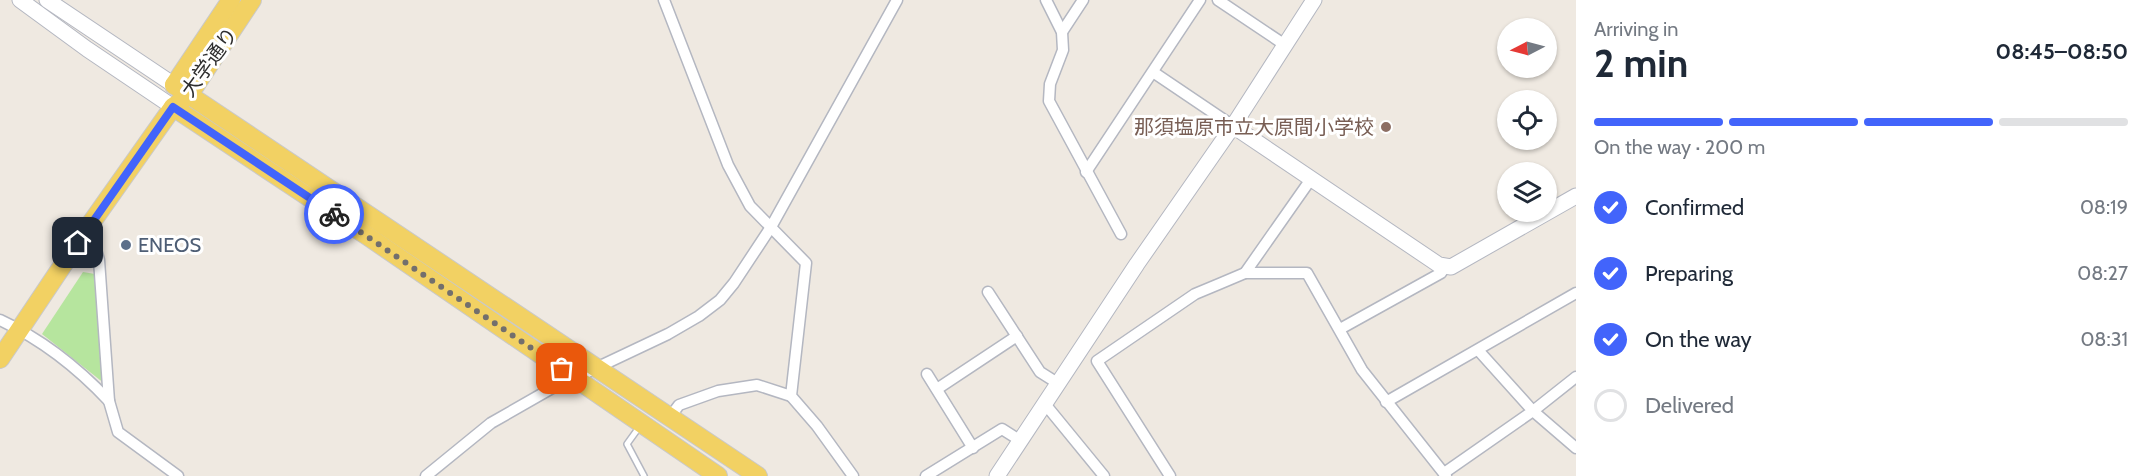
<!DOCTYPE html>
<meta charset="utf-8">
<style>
body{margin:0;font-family:Cabin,"Noto Sans JP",sans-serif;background:#f2f2f3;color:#1f2937;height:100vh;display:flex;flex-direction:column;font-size:22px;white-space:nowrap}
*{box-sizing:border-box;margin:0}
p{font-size:20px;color:#747a83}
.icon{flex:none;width:33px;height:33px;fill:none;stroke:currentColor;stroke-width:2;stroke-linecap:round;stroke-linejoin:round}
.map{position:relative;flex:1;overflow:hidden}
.details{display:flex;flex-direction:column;background:#fff;width:570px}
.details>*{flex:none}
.needle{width:39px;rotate:264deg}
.tools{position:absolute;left:1497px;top:18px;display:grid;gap:12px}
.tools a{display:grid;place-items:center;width:60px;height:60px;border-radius:50%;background:#fff;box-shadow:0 2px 4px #0004;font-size:30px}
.pin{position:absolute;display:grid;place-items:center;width:51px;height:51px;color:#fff;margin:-26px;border-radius:12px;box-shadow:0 3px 9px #0006}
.courier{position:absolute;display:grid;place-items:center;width:60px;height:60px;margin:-30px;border:4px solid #4264fb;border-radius:50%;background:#fff;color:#222;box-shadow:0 2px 8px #0007}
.head em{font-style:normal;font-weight:800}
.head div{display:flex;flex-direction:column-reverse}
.head{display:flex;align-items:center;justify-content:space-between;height:102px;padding:0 18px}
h1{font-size:39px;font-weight:800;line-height:45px}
.bar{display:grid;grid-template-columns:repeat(4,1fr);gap:9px 6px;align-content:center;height:72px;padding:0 18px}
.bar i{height:8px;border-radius:4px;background:#e0e1e3}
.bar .selected{background:#4264fb}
.bar p{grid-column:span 4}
ol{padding:0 18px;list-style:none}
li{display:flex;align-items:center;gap:18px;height:66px}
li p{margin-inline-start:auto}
li .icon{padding:6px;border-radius:50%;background:#4264fb;color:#fff;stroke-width:4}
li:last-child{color:#747a83}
li i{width:33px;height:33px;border:3px solid #e0e1e3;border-radius:50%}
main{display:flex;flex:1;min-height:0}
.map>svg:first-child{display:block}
.green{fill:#b6e59e}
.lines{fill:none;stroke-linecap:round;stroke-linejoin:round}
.lane-casing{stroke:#b4b7c1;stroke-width:8}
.street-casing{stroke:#b4b7c1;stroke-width:13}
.secondary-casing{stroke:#b4b7c1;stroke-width:17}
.primary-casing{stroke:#c9c9c9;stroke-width:20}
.lane{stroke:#fff;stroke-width:5}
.street{stroke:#fff;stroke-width:10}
.secondary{stroke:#fff;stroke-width:15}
.primary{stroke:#f2d163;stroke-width:18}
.done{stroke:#726f6d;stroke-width:6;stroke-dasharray:0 10.8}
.route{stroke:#4264fb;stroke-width:8}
.education-dot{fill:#8d6e63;stroke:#fff;stroke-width:2}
.service-dot{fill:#5c6f8a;stroke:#fff;stroke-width:2}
.labels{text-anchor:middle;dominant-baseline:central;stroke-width:6;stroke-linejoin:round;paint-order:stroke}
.street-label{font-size:20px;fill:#2e2e2e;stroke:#fff}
.education-label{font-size:20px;fill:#785e54;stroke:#fff;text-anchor:end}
.service-label{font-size:20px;fill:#4e5e75;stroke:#fff;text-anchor:start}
</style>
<main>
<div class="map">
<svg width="1576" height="476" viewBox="0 0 1576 476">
<rect width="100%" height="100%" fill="#efe9e1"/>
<polygon class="green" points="83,272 95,274 105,384 42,334"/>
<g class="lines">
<g class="lane-casing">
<polyline id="lane" points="640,426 627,444 644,476"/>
</g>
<g class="street-casing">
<g id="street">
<polyline points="664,0 728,165 750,206 806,263 791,396 817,426 853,476"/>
<polyline points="1046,0 1062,32 1063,50 1050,84 1049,101 1121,234"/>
<polyline points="1218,0 1285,45"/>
<polyline points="1062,32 1083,0"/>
<polyline points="1153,72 1233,126"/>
<polyline points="1086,172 1200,0"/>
<polyline points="89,226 99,260 109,401 118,432 178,476"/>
<polyline points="1245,273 1311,179"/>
<polyline points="988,292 1040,372 1059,384"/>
<path d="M0,320c41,19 78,48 109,81"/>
<polyline points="1340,329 1441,273 1445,267"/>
<polyline points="1478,350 1533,411 1576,448"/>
<polyline points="927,374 973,448"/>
<polyline points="937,389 1017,336"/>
<polyline points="1386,402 1576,293"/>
<polyline points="1045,404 1104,476"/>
<polyline points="670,417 679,405 718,391 757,385 791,396"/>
<polyline points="1444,473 1533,411 1576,377"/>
<polyline points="426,476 491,423 554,387 575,378 668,334 699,316 720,300 734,283 771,227 897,0"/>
<polyline points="926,476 1002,429 1021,441"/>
<polyline points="1170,476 1097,361 1195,294 1219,284 1245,273 1307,273 1362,370 1446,476"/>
</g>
</g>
<g class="secondary-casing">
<g id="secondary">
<polyline points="20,0 87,49 173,107"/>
<polyline points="47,0 174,85"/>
<polyline points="1233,126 1439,265 1451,267 1576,196"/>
<polyline points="997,476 1137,264 1233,126 1314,0"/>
</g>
</g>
<g class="primary-casing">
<g id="primary">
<polyline points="174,85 758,476"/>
<polyline points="174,85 231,0"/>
<polyline points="173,107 369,237 718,476"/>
<polyline points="0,359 89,226 173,107 189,95 252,0"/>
</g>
</g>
<use href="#lane" class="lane"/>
<use href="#street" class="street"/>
<use href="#secondary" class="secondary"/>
<use href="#primary" class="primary"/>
</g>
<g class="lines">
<polyline class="done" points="334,214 562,369"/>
<polyline class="route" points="78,243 173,107 334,214"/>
</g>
<circle class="education-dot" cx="1386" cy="127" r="6"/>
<circle class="service-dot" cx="126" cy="245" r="6"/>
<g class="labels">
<g class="street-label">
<text transform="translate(209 62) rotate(-54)">大学通り</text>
</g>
<g class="education-label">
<text x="1374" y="127">那須塩原市立大原間小学校</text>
</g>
<g class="service-label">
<text x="138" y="245">ENEOS</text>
</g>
</g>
</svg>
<div class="tools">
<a><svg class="needle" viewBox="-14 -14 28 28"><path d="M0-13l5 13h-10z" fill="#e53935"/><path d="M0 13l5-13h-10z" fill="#747a83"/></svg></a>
<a><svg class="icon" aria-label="locate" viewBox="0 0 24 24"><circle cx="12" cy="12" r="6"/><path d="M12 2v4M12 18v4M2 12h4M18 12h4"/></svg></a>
<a><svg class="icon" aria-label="layers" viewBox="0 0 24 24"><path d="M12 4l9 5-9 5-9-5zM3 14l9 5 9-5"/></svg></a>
</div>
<div class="pin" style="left:562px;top:369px;background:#ea580c"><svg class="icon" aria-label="bag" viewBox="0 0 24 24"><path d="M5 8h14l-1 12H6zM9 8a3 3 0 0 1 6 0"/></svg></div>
<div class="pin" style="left:78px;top:243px;background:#1f2937"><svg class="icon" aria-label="home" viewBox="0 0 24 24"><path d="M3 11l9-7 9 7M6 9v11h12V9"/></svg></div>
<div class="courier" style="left:334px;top:214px"><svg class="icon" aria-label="bike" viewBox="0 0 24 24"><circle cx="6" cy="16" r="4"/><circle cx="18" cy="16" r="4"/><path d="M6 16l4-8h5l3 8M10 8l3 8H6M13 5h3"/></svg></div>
</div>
<section class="details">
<div class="head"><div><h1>2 min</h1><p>Arriving in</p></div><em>08:45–08:50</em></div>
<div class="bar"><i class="selected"></i><i class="selected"></i><i class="selected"></i><i></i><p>On the way · 200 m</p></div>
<ol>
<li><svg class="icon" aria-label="check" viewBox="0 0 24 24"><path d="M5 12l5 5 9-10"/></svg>Confirmed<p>08:19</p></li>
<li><svg class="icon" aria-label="check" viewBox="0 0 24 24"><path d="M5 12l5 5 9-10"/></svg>Preparing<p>08:27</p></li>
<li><svg class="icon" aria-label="check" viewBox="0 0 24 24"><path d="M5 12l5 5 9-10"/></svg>On the way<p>08:31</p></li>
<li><i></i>Delivered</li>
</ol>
</section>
</main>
